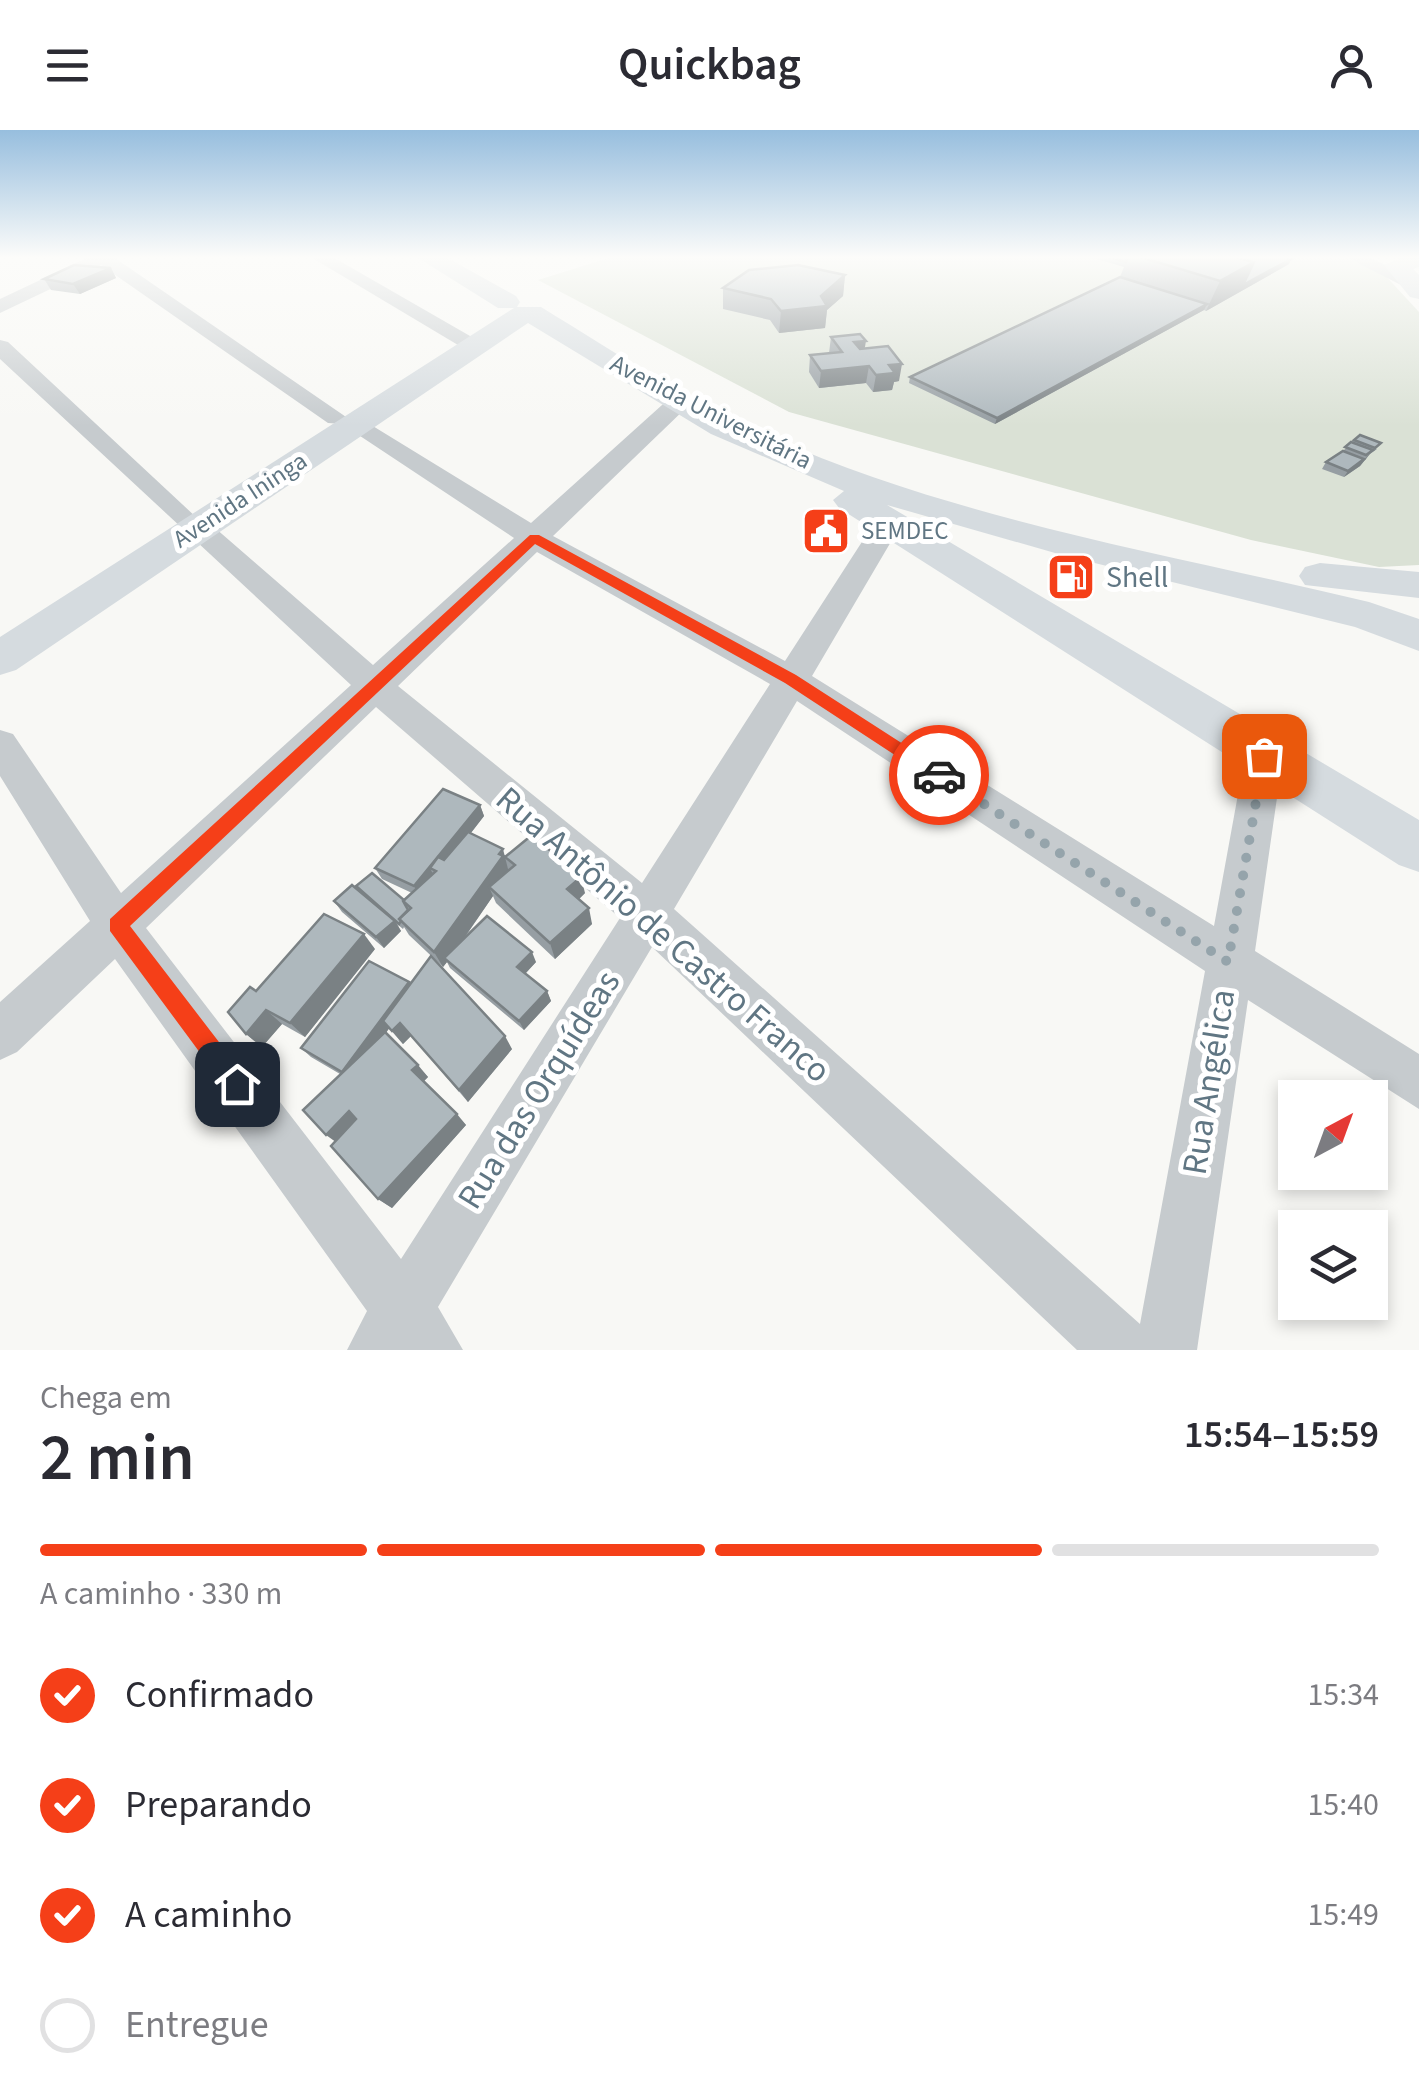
<!DOCTYPE html>
<html lang="pt">
<meta charset="utf-8">
<style>
body{margin:0;font-family:"Source Sans 3",sans-serif;background:#f7f7f7;color:#2b2b33;height:100vh;display:flex;flex-direction:column;font-size:38px;white-space:nowrap}
*{box-sizing:border-box;margin:0}
p{font-size:32px;color:#7c7c81}
.icon{flex:none;width:55px;height:55px;fill:none;stroke:currentColor;stroke-width:2;stroke-linecap:round;stroke-linejoin:round}
.map{position:relative;height:1220px;overflow:hidden}
.sheet{display:flex;flex-direction:column;background:#fff;flex:1}
.sheet>*{flex:none}
.needle{width:65px;rotate:41deg}
.buttons{position:absolute;left:1278px;top:950px;display:grid;gap:20px}
.buttons a{display:grid;place-items:center;width:110px;height:110px;border-radius:0px;background:#fff;box-shadow:0 5px 15px #0003;font-size:50px}
.pin{position:absolute;display:grid;place-items:center;width:85px;height:85px;color:#fff;margin:-42px;border-radius:20px;box-shadow:0 5px 15px #0006}
.courier{position:absolute;display:grid;place-items:center;width:100px;height:100px;margin:-50px;border:8px solid #f53f18;border-radius:50%;background:#fff;color:#222;box-shadow:0 2px 12px #0007}
.head em{font-style:normal;font-weight:600}
.head div{display:flex;flex-direction:column-reverse}
.head{display:flex;align-items:center;justify-content:space-between;height:170px;padding:0 40px}
h1{font-size:65px;font-weight:600;line-height:75px}
.bar{display:grid;grid-template-columns:repeat(4,1fr);gap:15px 10px;align-content:center;height:120px;padding:0 40px}
.bar i{height:12px;border-radius:8px;background:#e1e1e2}
.bar .selected{background:#f53f18}
.bar p{grid-column:span 4}
ol{padding:0 40px;list-style:none}
li{display:flex;align-items:center;gap:30px;height:110px}
li p{margin-inline-start:auto}
li .icon{padding:10px;border-radius:50%;background:#f53f18;color:#fff;stroke-width:4}
li:last-child{color:#7c7c81}
li i{width:55px;height:55px;border:5px solid #e1e1e2;border-radius:50%}
header{display:flex;justify-content:space-between;align-items:center;height:130px;padding:0 40px;background:#fff;font-size:45px;font-weight:600}
.map>svg:first-child{display:block}
.green{fill:#dae1d5}
.lines{fill:none;stroke-linecap:round;stroke-linejoin:round}
.minor{fill:#c6cbce;fill-rule:evenodd}
.major{fill:#d5dbdf;fill-rule:evenodd}
.wall{fill:#969ea3}
.shaded-wall{fill:#7a8184}
.building{fill:#aeb8bd;stroke:#7a8184;stroke-width:2.5}
.route{fill:#f53f18}
.done{stroke:#95a4ab;stroke-width:10;stroke-dasharray:0 18}
.labels{text-anchor:middle;dominant-baseline:central;stroke-width:10;stroke-linejoin:round;paint-order:stroke}
.far-street-label{font-size:25px;fill:#607683;stroke:#fff}
.far-poi-label{font-size:25px;fill:#607683;stroke:#fff;text-anchor:start}
.poi-label{font-size:30px;fill:#607683;stroke:#fff;text-anchor:start}
.near-street-label{font-size:35px;fill:#607683;stroke:#fff}
</style>
<header><svg class="icon" aria-label="menu" viewBox="0 0 24 24"><path d="M4 6h16M4 12h16M4 18h16"/></svg>Quickbag<svg class="icon" aria-label="person" viewBox="0 0 24 24"><circle cx="12" cy="8" r="4"/><path d="M4 21q1-7 8-7t8 7"/></svg></header>
<div class="map">
<svg width="1419" height="1220" viewBox="0 0 1419 1220">
<rect width="100%" height="100%" fill="#f8f8f5"/>
<polygon class="green" points="615,126 1348,129 1383,143 1419,182 1419,435 1379,437 1251,410 789,282 538,150"/>
<g class="lines">
<g class="minor">
<path d="M91,126h21l237,163 14,1 168,103 141,-127h16l4,5 -4,5 -135,130 232,125 93,-144h20l4,6 -90,153 402,250 31,-170 6,-11 13,-4 13,4 6,11 -28,195 164,103v55l-171,-109 -51,350h-120l-425,-403 -214,360 25,43h-116l20,-39 -252,-352 -98,93 -17,8v-58l90,-81 -90,-145v-46l13,4 108,159 230,-208 -351,-326v-19l8,2 189,176 10,3 166,144 141,-127 -172,-114 -14,-1 -227,-158 -101,48v-14zM537,422l233,132 -128,199 -244,-197zM797,571l408,270 -65,353 -466,-415zM376,577l244,211 -219,341 -255,-331z"/>
<polygon points="309,126 331,126 477,210 466,216 458,215"/>
<polygon points="1344,126 1367,126 1418,151 1401,155"/>
</g>
<g class="major">
<path d="M415,126h29l72,40 4,6 -3,5h24c75,46 149,95 230,130 190,84 398,117 598,165l50,17v32l-64,-24 -293,-72 -175,-50 532,315v52l-20,-7 -560,-357 -6,-8 11,-9 -133,-57 -183,-111 -512,347 -16,5v-38l514,-329h-16z"/>
<polygon points="1405,126 1419,126 1419,137 1413,139 1419,145 1419,169 1410,167 1384,135"/>
<polygon points="1320,433 1419,442 1419,468 1305,455 1299,446 1305,437"/>
</g>
</g>
<g class="wall">
<polygon points="1087,126 1281,126 1291,129 1289,134 1206,181 1204,180 995,294 909,253 910,247 1120,147 1124,137"/>
<polygon points="111,138 116,148 80,164 51,160 44,149"/>
<polygon points="845,145 843,166 827,180 825,198 779,203 770,190 723,179 723,158"/>
<polygon points="831,207 865,219 899,251 894,252 892,260 873,262 866,253 819,258 809,242 810,225 829,223"/>
<polygon points="1354,310 1377,319 1370,324 1360,336 1344,347 1322,339 1326,332 1342,322"/>
<polygon points="480,675 484,686 471,703 506,726 585,763 579,769 592,794 555,829 496,773 493,766 463,810 536,832 525,844 547,861 551,871 524,900 450,838 447,832 443,837 409,805 404,797 403,799 397,794 401,801 384,818 342,782 334,771 359,761 404,770 412,763 382,749 375,738"/>
<polygon points="375,819 305,907 282,894 262,917 246,904 256,861"/>
<polygon points="411,855 512,919 468,972 411,906 403,914 389,898 386,903 428,947 423,952 466,995 392,1078 378,1069 340,944 311,927 301,918"/>
</g>
<g class="shaded-wall">
<polygon points="1291,129 1289,134 1206,181 1220,151 1254,132"/>
<polygon points="111,138 116,148 80,164 73,154"/>
<polygon points="845,145 843,166 827,180 825,198 779,203 781,181 821,166"/>
<polygon points="1207,174 1204,180 995,294 997,288"/>
<polygon points="866,211 863,228 854,212"/>
<polygon points="902,234 899,251 894,252 892,260 873,262 876,245 889,235"/>
<polygon points="869,236 866,253 819,258 821,241"/>
<polygon points="1373,320 1360,336 1344,347 1348,341 1363,331"/>
<polygon points="480,675 484,686 438,745 436,741 430,738 435,748 420,767 414,756"/>
<polygon points="503,719 509,743 489,757 493,766 448,831 444,828 447,832 443,837 434,822"/>
<polygon points="581,747 585,763 572,776 567,759"/>
<polygon points="589,778 592,794 555,829 550,813"/>
<polygon points="395,791 401,801 384,818 376,807"/>
<polygon points="364,804 375,819 305,907 290,893"/>
<polygon points="532,822 536,832 522,847 517,837"/>
<polygon points="409,852 416,862 351,950 342,942"/>
<polygon points="547,861 551,871 524,900 519,891"/>
<polygon points="266,880 282,894 262,917 246,904"/>
<polygon points="400,893 411,906 403,914 392,901"/>
<polygon points="505,906 512,919 468,972 459,960"/>
<polygon points="418,935 428,947 423,952 412,940"/>
<polygon points="349,981 362,992 340,1015 326,1005"/>
<polygon points="457,984 466,995 392,1078 378,1069"/>
</g>
<g class="building">
<polygon points="1105,126 1128,126 1126,132"/>
<polygon points="1137,126 1230,126 1254,132 1220,151"/>
<polygon points="1239,126 1281,126 1291,129 1243,155 1254,132 1236,127"/>
<polygon points="74,135 111,138 73,154 44,149"/>
<polygon points="798,135 845,145 821,166 827,176 781,181 771,169 723,158 749,140"/>
<polygon points="1120,147 1207,174 997,288 910,247"/>
<polygon points="860,204 866,211 854,212 860,219 888,216 902,234 889,235 895,243 876,245 869,236 821,241 810,225 842,222 831,207"/>
<polygon points="1360,305 1381,313 1375,318 1354,310"/>
<polygon points="1351,312 1373,320 1366,325 1345,317"/>
<polygon points="1343,321 1364,329 1348,341 1326,332"/>
<polygon points="443,659 480,675 414,756 375,738"/>
<polygon points="468,702 503,719 499,724 503,726 434,822 399,789 411,778 403,771 436,741 430,738 438,727 444,730"/>
<polygon points="532,705 581,747 567,759 589,778 550,813 489,757 515,735 505,727"/>
<polygon points="372,743 404,770 403,771 408,780 399,789 401,791 399,794 356,756"/>
<polygon points="352,755 395,791 376,807 334,771"/>
<polygon points="324,784 364,804 290,893 266,880 246,904 228,882 250,857 256,861"/>
<polygon points="487,786 532,822 517,837 547,861 519,891 444,828"/>
<polygon points="431,826 505,906 459,960 400,893 392,901 383,891"/>
<polygon points="369,831 409,852 342,942 301,918"/>
<polygon points="385,902 418,935 412,940 457,984 378,1069 331,1016 356,989 349,981 326,1005 303,980"/>
</g>
<linearGradient id="sky" x2="0" y2="1"><stop stop-color="#97bede"/><stop offset="0.43" stop-color="#fcfcfa"/><stop offset="1" stop-color="#fcfcfa" stop-opacity="0"/></linearGradient>
<rect width="1419" height="296" fill="url(#sky)"/>
<polygon class="route" points="530,405 539,405 796,545 945,641 945,650 933,650 785,553 535,414 130,796 245,946 245,962 229,962 110,801 110,789"/>
<g class="lines">
<polyline class="done" points="939,645 1228,832 1264,626"/>
</g>
<defs>
<g id="civic-square" transform="scale(2.5)"><rect x="-9" y="-9" width="18" height="18" rx="4" fill="#f53f18" stroke="#fff"/><path d="M-.6-6.5H3V-4.5H.6V-3L4-1V1h2V6H-6V1h2V-1L-.6-3ZM-1.2 2.5V6h2.4V2.5Z" fill="#fff"/></g>
<g id="fuel-square" transform="scale(2.5)"><rect x="-9" y="-9" width="18" height="18" rx="4" fill="#f53f18" stroke="#fff"/><path d="M-5.5-6h7V0h2V4h1.3V-2.5L3-4.5l.8-.8L6-3V5H2.5V1h-1V6h-7ZM-4.2-4.7v3.2H.2V-4.7Z" fill="#fff"/></g>
</defs>
<g fill-rule="evenodd">
<use href="#civic-square" x="826" y="401"/>
<use href="#fuel-square" x="1071" y="447"/>
</g>
<g class="labels">
<g class="far-street-label">
<text transform="translate(711 282) rotate(27)">Avenida Universitária</text>
<text transform="translate(240 370) rotate(-33)">Avenida Ininga</text>
</g>
<g class="far-poi-label">
<text x="861" y="401">SEMDEC</text>
</g>
<g class="poi-label">
<text x="1106" y="447">Shell</text>
</g>
<g class="near-street-label">
<text transform="translate(663 805) rotate(41)">Rua Antônio de Castro Franco</text>
<text transform="translate(1209 952) rotate(-81)">Rua Angélica</text>
<text transform="translate(539 960) rotate(-58)">Rua das Orquídeas</text>
</g>
</g>
</svg>
<div class="buttons">
<a><svg class="needle" viewBox="-14 -14 28 28"><path d="M0-13l5 13h-10z" fill="#e53935"/><path d="M0 13l5-13h-10z" fill="#7c7c81"/></svg></a>
<a><svg class="icon" aria-label="layers" viewBox="0 0 24 24"><path d="M12 4l9 5-9 5-9-5zM3 14l9 5 9-5"/></svg></a>
</div>
<div class="pin" style="left:1264px;top:626px;background:#ea580c"><svg class="icon" aria-label="bag" viewBox="0 0 24 24"><path d="M5 8h14l-1 12H6zM9 8a3 3 0 0 1 6 0"/></svg></div>
<div class="pin" style="left:237px;top:954px;background:#1f2937"><svg class="icon" aria-label="home" viewBox="0 0 24 24"><path d="M3 11l9-7 9 7M6 9v11h12V9"/></svg></div>
<div class="courier" style="left:939px;top:645px"><svg class="icon" aria-label="car" viewBox="0 0 24 24"><path d="M5 17H2v-5l4-1 3-4h7l3 4 3 1v5h-3M9 17h6M6 11h13"/><circle cx="7" cy="17" r="2"/><circle cx="17" cy="17" r="2"/></svg></div>
</div>
<section class="sheet">
<div class="head"><div><h1>2 min</h1><p>Chega em</p></div><em>15:54–15:59</em></div>
<div class="bar"><i class="selected"></i><i class="selected"></i><i class="selected"></i><i></i><p>A caminho · 330 m</p></div>
<ol>
<li><svg class="icon" aria-label="check" viewBox="0 0 24 24"><path d="M5 12l5 5 9-10"/></svg>Confirmado<p>15:34</p></li>
<li><svg class="icon" aria-label="check" viewBox="0 0 24 24"><path d="M5 12l5 5 9-10"/></svg>Preparando<p>15:40</p></li>
<li><svg class="icon" aria-label="check" viewBox="0 0 24 24"><path d="M5 12l5 5 9-10"/></svg>A caminho<p>15:49</p></li>
<li><i></i>Entregue</li>
</ol>
</section>
